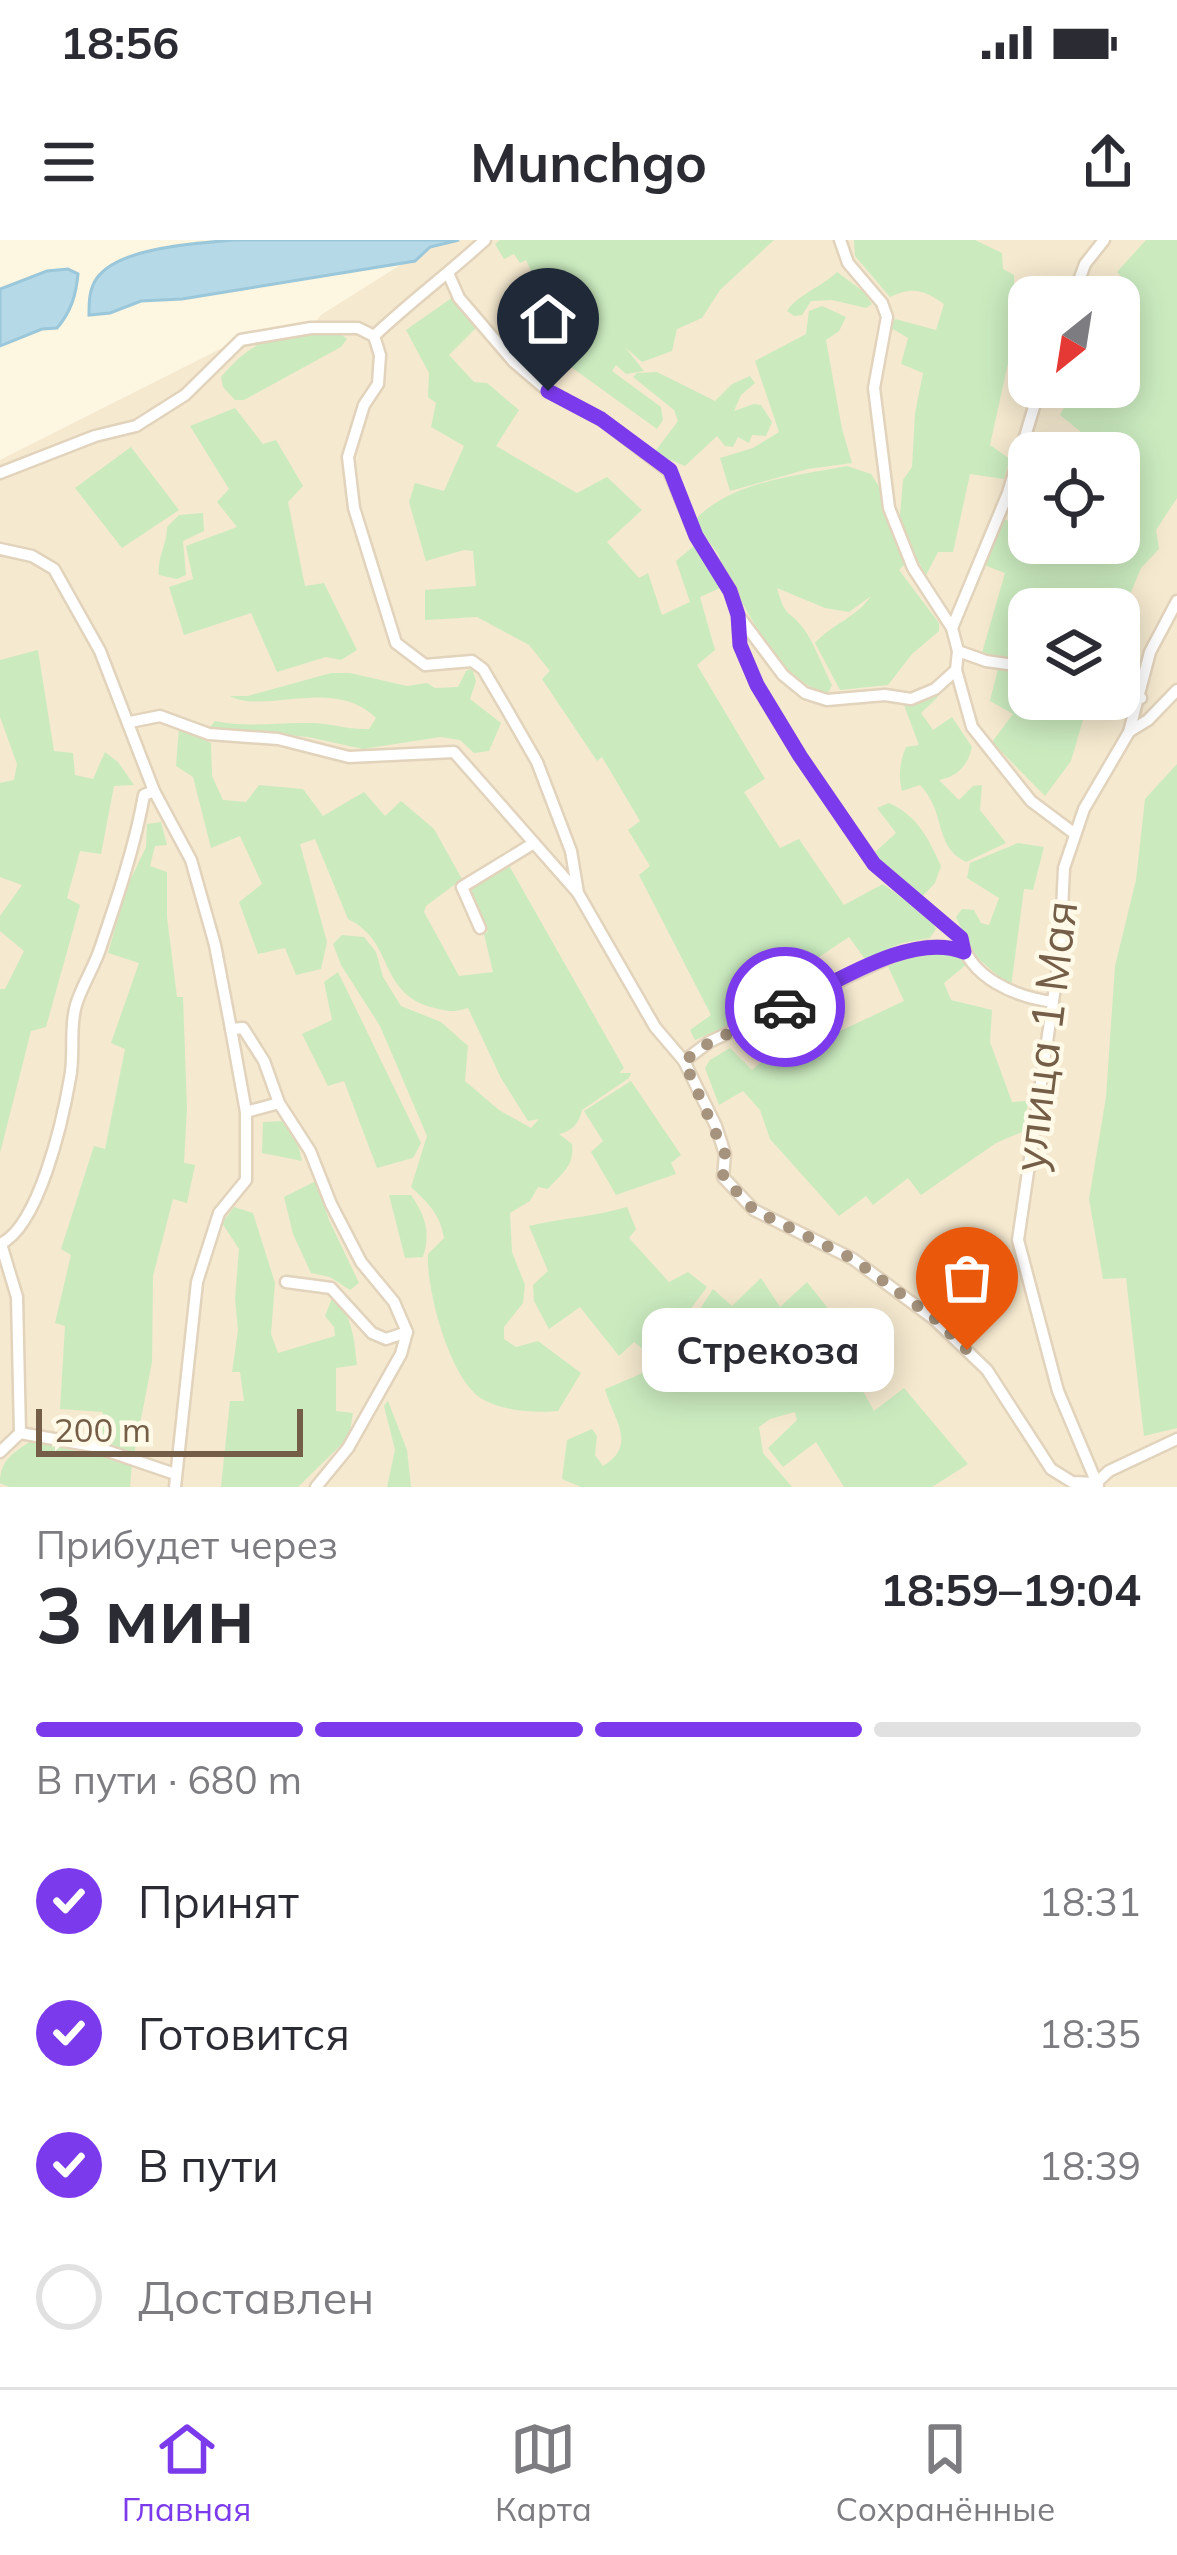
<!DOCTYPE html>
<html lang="ru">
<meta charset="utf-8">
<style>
body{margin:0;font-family:Mulish,sans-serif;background:#f7f7f7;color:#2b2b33;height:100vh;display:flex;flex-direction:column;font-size:45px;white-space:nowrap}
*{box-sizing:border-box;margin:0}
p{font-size:39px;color:#7c7c81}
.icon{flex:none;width:66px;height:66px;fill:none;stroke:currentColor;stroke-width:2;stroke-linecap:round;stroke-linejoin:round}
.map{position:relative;height:1247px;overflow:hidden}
.details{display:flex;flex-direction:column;background:#fff;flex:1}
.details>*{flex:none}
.needle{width:78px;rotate:210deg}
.buttons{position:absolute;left:1008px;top:36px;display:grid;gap:24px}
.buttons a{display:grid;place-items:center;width:132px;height:132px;border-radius:24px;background:#fff;box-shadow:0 6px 30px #0003;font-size:60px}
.scale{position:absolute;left:36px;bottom:30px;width:267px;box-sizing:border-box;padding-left:12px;border:6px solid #755e47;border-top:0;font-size:33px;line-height:42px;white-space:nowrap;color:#755e47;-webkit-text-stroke:9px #fff9e8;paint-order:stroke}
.pin{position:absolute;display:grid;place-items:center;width:102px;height:102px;color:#fff;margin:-123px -51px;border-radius:50% 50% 50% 0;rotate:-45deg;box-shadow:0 0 12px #0007}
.pin .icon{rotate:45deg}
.courier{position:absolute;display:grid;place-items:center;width:120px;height:120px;margin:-60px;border:9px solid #7c3aed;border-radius:50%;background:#fff;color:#222;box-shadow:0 3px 15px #0007}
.bubble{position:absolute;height:84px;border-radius:24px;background:#fff;box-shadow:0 6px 30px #0003;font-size:39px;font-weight:700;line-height:84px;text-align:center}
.head em{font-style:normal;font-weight:700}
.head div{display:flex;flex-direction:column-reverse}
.head{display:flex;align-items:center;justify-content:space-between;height:204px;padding:0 36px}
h1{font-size:78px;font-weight:700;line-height:90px}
.bar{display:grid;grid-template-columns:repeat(4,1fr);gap:18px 12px;align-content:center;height:144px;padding:0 36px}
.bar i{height:15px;border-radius:9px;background:#e1e1e2}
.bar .on{background:#7c3aed}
.bar p{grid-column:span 4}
ol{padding:0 36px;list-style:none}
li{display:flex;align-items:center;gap:36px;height:132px}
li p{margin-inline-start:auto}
li .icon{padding:12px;border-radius:50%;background:#7c3aed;color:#fff;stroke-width:4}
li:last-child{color:#7c7c81}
li i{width:66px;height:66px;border:6px solid #e1e1e2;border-radius:50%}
.status{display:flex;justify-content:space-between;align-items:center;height:84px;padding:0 60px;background:#fff;direction:ltr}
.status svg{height:33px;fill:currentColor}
header{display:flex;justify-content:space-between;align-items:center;height:156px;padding:0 36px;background:#fff;font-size:54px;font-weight:700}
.tab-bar{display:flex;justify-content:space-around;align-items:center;height:168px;border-top:3px solid #e1e1e2;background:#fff;font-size:33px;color:#7c7c81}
.tab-bar a{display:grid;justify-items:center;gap:6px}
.tab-bar .on{color:#7c3aed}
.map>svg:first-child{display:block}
.residential{fill:#f5e9cf;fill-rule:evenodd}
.green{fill:#cbebbf}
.water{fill:#b5d9e7;stroke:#9ac7da;stroke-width:3}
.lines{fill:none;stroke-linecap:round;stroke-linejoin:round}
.minor-casing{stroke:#e2d3bc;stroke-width:15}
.minor{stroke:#fff;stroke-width:10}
.done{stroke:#a5937d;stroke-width:12;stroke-dasharray:0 21.6}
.route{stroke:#7c3aed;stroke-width:15}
.labels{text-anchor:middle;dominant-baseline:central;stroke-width:9;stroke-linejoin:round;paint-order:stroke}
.street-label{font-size:45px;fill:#755e47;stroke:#fff9e8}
</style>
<div class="status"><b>18:56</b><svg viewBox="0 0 49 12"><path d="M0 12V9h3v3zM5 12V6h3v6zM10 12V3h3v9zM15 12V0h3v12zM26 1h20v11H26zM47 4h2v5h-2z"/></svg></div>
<header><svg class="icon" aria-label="menu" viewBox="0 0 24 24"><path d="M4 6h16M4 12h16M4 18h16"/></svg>Munchgo<svg class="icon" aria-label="share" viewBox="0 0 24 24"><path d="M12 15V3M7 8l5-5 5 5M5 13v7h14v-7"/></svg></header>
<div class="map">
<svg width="1177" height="1247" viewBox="0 0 1177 1247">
<rect width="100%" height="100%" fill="#fdf6e1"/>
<path class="residential" d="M440,0h737v1247h-1177v-1027l244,-123 67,-9 10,-13zM1029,57h90v90h-90zM1029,213h90v90h-90zM1029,369h90v90h-90z"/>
<g class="green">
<polygon points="500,0 774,0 720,50 702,78 677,89 672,111 642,122 625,107 644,131 626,134 616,125 612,131 661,167 663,180 657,189 564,122 538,78 547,64 526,20 520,23 514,14 504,19 495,4"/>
<path d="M854,0h121l27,13 1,16 11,6v16l9,4 -33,150 20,14 -6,20 -34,-5 -17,78h-15l-12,23 -27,-48 4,-47 9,-13 3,-54 8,-40 -22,-9 7,-26 -17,-10 4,-9 41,11 8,-26c-20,-14 -31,-18 -54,-7l-35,-41z"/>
<polygon points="1146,0 1177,0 1177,258 1156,290 1159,309 1141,328 1119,381 1119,369 1029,369 1029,403 1024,402 1018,420 982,413 1005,333 984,325 1001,278 1029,289 1029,303 1119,303 1119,213 1100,213 1102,209 1060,175 1075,147 1119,147 1119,65 1132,48 1117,32"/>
<path d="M837,32l27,20 8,12 -6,4 -34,-8 -21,1 -9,14 -8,1 -7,-5c11,-17 35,-24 50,-39z"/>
<polygon points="453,57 476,88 449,115 474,142 487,143 519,170 496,206 577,253 607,237 642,270 607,302 639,338 648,333 662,375 690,362 676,321 695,305 720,348 700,357 715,410 697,425 765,539 744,552 780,608 799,599 844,665 883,644 930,678 936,689 930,698 902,703 865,719 849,697 819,717 808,745 788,755 777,735 741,756 754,775 695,800 690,790 711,775 639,635 650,626 628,590 640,581 602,517 597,521 542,439 550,431 529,405 477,377 425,380 425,350 476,346 473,311 464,310 426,321 409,262 415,243 444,251 464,206 431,187 436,163 428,157 429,133 406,90"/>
<polygon points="822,66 846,77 839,91 826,100 842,189 852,223 808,229 730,251 720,218 753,208 779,192 755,121 806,94 809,71"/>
<path d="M324,93l17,1 6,5 -6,8 -97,53h-9l-12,-13 -2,-10c34,-40 53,-41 103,-44z"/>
<polygon points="657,132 715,161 732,144 750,136 755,143 741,155 734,171 754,164 761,165 772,182 766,196 752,195 749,203 738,197 733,207 725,206 717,196 685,226 654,213 678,181 674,170 633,137 637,133"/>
<polygon points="235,168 263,204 276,200 303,246 288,262 305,346 324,343 357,410 341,420 326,417 277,432 251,373 184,395 169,347 193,339 186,306 237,287 217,262 229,249 190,186"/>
<polygon points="131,207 179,270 122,308 75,248"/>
<path d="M847,226l24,8 11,17 23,73 -6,6 40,53v8l-27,23 -24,31 -48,5 -25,-47c17,-19 41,-25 56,-47l-22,16 -24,-4 -48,-20c9,32 10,19 27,41 11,16 19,39 28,56l-4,8c-49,-10 -77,-78 -101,-117 -5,-7 -6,-19 -11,-25 -7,-10 -15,-19 -21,-31 36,-39 102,-44 152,-54z"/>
<path d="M203,273l1,18 -21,10 3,34 -9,4 -18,-4c-2,-18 8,-30 8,-48l12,-12z"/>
<polygon points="38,410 54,511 73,513 75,535 93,539 105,512 118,522 134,545 114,546 101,614 80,611 67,658 80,665 46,787 31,791 0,913 0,749 5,749 24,711 0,691 0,676 22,645 0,637 0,543 14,540 17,524 0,477 0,420"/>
<path d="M472,428l4,13 -6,18 31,24 -12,28 -15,2 -14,-13 -20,-3 -77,12 -55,-12 -98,-10 5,-6c33,7 63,1 96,2 20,0 37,7 58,6l7,-11c-43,-42 -111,-3 -146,-22h18l83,-23h19l57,13 20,-3 8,5 23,-1 8,-16z"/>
<polygon points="998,429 1029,432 1029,459 1089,459 1071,521 1045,556 992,502 1013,474 990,461"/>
<path d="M934,455l4,2 -17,16 12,17 19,-13 20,30c-4,19 -16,30 -33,33l20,20 14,-14 9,-1 -2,25 26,33 -40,19c-33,-16 -19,-49 -46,-77l-18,6c-4,-16 -2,-30 4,-44l13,-2 -15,-40z"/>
<path d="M179,488l32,15 1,33 11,24 23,2 13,-17 44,4 20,27 41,-24 21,24 16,-15 33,28 28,50 -36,27 -2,6 35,64 34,-4 -9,-38 4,-2 -22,-42 41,-28 117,206 -5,5h12l-2,5 -47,32c-3,13 -9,21 -23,24l13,10c3,22 -11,30 -24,45l-10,-2 -8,14 -20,12 2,39 13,33 -2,18 -19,24v12l12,8 22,-6 43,32 -23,38c-21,2 -55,0 -74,-11 -34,-18 -58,-111 -56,-146l16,-16c-4,-24 -16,-35 -33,-51l16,-51 -47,-110 -39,-61 -8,-21 9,-9 22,2 12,15 7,25 18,29 40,16 27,24 -3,35 34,29 32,18 8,-9 -11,2 -27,-43 -33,-70c-15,5 -22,3 -38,-1 -53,-17 -35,-65 -82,-88l-33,-80 -15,5 27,98 -6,27 -25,6 -11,-27 -27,6 -19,-52 23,-18 -22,-48 -29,12 -18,-71 -17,-11z"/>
<polygon points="1177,524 1177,1188 1144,1196 1126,1038 1103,1039 1089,959 1106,857 1115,726 1136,640 1145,559"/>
<path d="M889,563c29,13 39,35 52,63l-6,17 -14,15 -48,-44 23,-21 -19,-25z"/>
<polygon points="161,582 167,605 155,606 150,626 167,632 167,677 177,757 183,757 187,868 184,923 195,925 187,963 173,959 153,1036 152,1122 134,1215 100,1201 103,1172 60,1169 65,1086 55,1083 71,1015 61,1009 94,906 105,909 125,809 111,803 139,723 108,713 127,647 146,607 147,584"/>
<polygon points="1018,603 1044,607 1033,650 1024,649 1011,747 973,714 956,677 962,669 974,670 981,683 989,685 999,658 967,638 970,623"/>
<polygon points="947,710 968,723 944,743 951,760 992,770 990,802 1012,862 1028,861 1024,891 996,903 921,955 908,938 873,965 866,956 839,976 770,899 760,870 743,851 719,865 705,828 710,820 730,808 752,830 773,811 828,778 838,792 904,761 886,722 913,712"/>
<polygon points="338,732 421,903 413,918 377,928 344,841 328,846 302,794 332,780 324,742"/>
<polygon points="631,841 681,915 671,923 676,934 616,955 591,912 603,901 584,871"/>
<polygon points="285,881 296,896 302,921 262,913 263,882"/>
<polygon points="316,941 329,980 359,1043 350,1050 330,1037 311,1033 293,994 284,957"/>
<path d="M389,955h22c14,20 20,38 12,62l-18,1z"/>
<path d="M234,967l19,6 22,70 -4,51 7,19 57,-17 -1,-9 -9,-11 8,-20c20,20 21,43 24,69l-21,3v43l17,2 -4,24 -51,50h-77l9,-86h14l-4,-29h-8l6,-42 -3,-31 4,-50 -17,-26z"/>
<path d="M627,967l9,22 -7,9 40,44 19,-10 19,15 -53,71 -20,-16 -15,14 -39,-49 -31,22 -15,-28 -1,-16 15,-14 -19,-45c33,-8 65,-9 98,-19z"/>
<path d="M761,1038l19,29 27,-25 59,74 -16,12 24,43 30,-23 64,76 -36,23h-88l-28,-45 -33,25 -15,-19 29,-28 -2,-8 -25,7 -11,8 4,26 29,34h-211l-19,-8 5,-39 25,-11 5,7 -2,19 8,11c36,-21 9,-49 2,-77 27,-11 51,-21 74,-38l-4,-4 38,-58 19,17z"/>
<polygon points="388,1161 407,1210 411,1247 387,1247 395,1210 384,1166"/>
<path d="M31,1201l101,22 -2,24h-121l-9,-4c0,-23 13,-30 31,-42z"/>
</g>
<g class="water">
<path d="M234,0h225l-29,7 -15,14 -233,38 -41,2 -31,12 -21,2c0,-13 0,-26 8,-37 22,-31 101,-35 137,-38z"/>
<path d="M68,29l10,5c-2,21 -7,38 -21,54l-15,1 -42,17v-57l47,-18z"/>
</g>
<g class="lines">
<g class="minor-casing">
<g id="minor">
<polyline points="840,0 848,23 882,63 887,77 874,148 889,268 913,328 952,388 958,411 956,430 972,487 1031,561 1075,594"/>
<path d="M448,33l11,25 55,64 34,29 53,28 68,52 27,65 35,55 7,24 2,30 17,40 43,71 74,108 87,74c8,40 55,59 92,64"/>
<polyline points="1073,57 1085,24 1104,0"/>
<polyline points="374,96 380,115 378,144 364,165 348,217 354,268 396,403 425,425 472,421 483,429 506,468 537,522 571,611 578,653 655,787 684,821 716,886 725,914 723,937 754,970 853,1019 934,1079 987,1130 1051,1229 1072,1242 1096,1243"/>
<path d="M0,233l95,-37 41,-10 49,-31 56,-55 70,-12h47l16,8c36,-34 75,-63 111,-96"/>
<polyline points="0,309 32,316 54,329 100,411 154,551 191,620 215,705 231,789 246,872 246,940 219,973 197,1042 175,1247"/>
<polyline points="741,379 783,435 805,453 827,460 885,455 911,459 935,449 956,430"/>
<polyline points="952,388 1008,253 1040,147"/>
<polyline points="958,411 986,421 1029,427"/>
<polyline points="1119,446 1141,458"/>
<polyline points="130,482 160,476 209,494 278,499 349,517 454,512 578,653"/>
<polyline points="1130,491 1148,480 1177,450"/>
<polyline points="480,688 462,647 534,603"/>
<polyline points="231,789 243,788 264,821 279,863 310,911 331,964 361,1022 394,1062 407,1092 401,1114 348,1208 316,1247"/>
<path d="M684,821l25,-19 186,-87c25,-8 44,-13 69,-3"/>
<polyline points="246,872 279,863"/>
<path d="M0,1004c39,-17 63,-125 70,-166 5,-24 -1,-50 6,-73 6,-20 19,-39 25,-59 17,-50 34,-100 43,-151l10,-4"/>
<polyline points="286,1042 331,1048 372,1093 386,1099 407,1092"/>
<polyline points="20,1193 93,1206 175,1234"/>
<polyline points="0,1212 20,1193 17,1057 1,1004"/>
<polyline points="1096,1243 1109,1231 1177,1199"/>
<polyline points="1098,1246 1058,1151 1018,1000 1060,713 1064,628 1084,569 1129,492 1150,412 1177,361"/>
</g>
</g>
<use href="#minor" class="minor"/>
</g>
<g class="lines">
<polyline class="done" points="785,767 710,802 684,821 725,914 723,937 754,970 853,1019 934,1078 967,1110"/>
<path class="route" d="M548,151l53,28 69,51 26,66 34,55 8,24 2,30 17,40 43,71 74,108 87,74 3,14c-53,-21 -130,32 -179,55"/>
</g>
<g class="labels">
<g class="street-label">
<text transform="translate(1044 796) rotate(-83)">улица 1 Мая</text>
</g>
</g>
</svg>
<div class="buttons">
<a><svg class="needle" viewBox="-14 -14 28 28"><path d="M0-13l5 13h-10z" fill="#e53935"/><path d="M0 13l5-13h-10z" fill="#7c7c81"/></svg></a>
<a><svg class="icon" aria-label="locate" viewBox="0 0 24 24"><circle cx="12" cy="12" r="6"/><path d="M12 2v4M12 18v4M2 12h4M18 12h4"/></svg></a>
<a><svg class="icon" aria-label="layers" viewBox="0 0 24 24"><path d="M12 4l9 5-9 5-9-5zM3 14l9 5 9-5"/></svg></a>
</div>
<div class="scale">200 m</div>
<div class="pin" style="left:967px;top:1110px;background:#ea580c"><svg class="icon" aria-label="bag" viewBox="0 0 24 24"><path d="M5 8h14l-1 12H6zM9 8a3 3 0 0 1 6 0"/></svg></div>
<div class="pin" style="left:548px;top:151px;background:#1f2937"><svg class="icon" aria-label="home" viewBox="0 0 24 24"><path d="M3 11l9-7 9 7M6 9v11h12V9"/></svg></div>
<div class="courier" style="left:785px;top:767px"><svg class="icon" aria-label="car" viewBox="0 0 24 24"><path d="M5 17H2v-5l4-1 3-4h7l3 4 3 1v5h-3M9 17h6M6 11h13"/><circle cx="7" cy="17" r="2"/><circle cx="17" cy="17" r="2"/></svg></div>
<div class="bubble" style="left:642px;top:1068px;width:252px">Стрекоза</div>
</div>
<section class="details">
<div class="head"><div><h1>3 мин</h1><p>Прибудет через</p></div><em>18:59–19:04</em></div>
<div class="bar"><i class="on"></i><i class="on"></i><i class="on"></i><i></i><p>В пути · 680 m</p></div>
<ol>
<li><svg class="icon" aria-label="check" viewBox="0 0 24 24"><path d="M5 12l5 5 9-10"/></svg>Принят<p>18:31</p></li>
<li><svg class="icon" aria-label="check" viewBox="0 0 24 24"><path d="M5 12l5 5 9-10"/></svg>Готовится<p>18:35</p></li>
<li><svg class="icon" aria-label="check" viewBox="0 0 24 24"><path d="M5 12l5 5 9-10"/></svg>В пути<p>18:39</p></li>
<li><i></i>Доставлен</li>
</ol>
</section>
<nav class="tab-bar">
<a class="on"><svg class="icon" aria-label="home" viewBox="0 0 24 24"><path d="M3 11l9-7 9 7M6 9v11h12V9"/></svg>Главная</a>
<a><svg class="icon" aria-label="map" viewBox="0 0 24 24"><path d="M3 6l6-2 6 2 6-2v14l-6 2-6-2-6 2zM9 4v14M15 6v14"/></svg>Карта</a>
<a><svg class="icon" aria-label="saved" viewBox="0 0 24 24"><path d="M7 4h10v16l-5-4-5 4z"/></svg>Сохранённые</a>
</nav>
